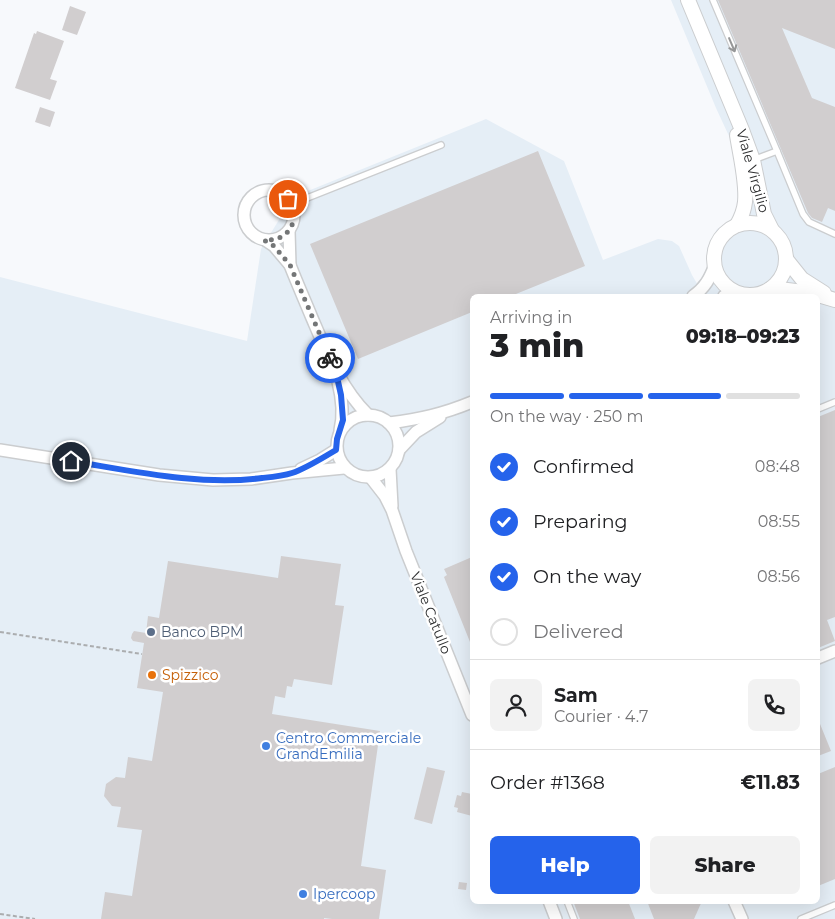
<!DOCTYPE html>
<meta charset="utf-8">
<style>
body{margin:0;font-family:Montserrat,sans-serif;background:#f2f2f2;color:#202124;height:100vh;display:flex;flex-direction:column;font-size:19px;white-space:nowrap}
*{box-sizing:border-box;margin:0}
p{font-size:16px;color:#757577}
.icon{flex:none;width:28px;height:28px;fill:none;stroke:currentColor;stroke-width:2;stroke-linecap:round;stroke-linejoin:round}
.map{position:relative;flex:1;overflow:hidden}
.sheet{position:absolute;left:470px;top:294px;width:350px;height:610px;display:flex;flex-direction:column;background:#fff;border-radius:8px;box-shadow:0 5px 20px #0002}
.sheet>*{flex:none}
.pin{position:absolute;display:grid;place-items:center;width:42px;height:42px;color:#fff;margin:-21px;border:2px solid #fff;border-radius:50%;box-shadow:0 1px 5px #0007}
.courier{position:absolute;display:grid;place-items:center;width:50px;height:50px;margin:-25px;border:4px solid #2563eb;border-radius:50%;background:#fff;color:#222;box-shadow:0 1px 6px #0007}
.headline em{font-style:normal;font-weight:800}
.headline div{display:flex;flex-direction:column-reverse}
.headline{display:flex;align-items:center;justify-content:space-between;height:85px;padding:0 20px}
h1{font-size:32px;font-weight:800;line-height:38px}
.bar{display:grid;grid-template-columns:repeat(4,1fr);gap:8px 5px;align-content:center;height:60px;padding:0 20px}
.bar i{height:6px;border-radius:4px;background:#e0e0e0}
.bar .current{background:#2563eb}
.bar p{grid-column:span 4}
.line{display:flex;align-items:center;gap:12px;padding:0 20px;border-top:1px solid #e0e0e0}
.line div{flex:1}
.round{display:grid;place-items:center;flex:none;width:52px;height:52px;border-radius:8px;background:#f2f2f2}
ol{padding:0 20px;list-style:none}
li{display:flex;align-items:center;gap:15px;height:55px}
li p{margin-inline-start:auto}
li .icon{padding:5px;border-radius:50%;background:#2563eb;color:#fff;stroke-width:4}
li:last-child{color:#757577}
li i{width:28px;height:28px;border:2px solid #e0e0e0;border-radius:50%}
.cta{display:flex;gap:10px;margin-top:auto;padding:10px 20px}
.cta a{flex:1;height:58px;border-radius:8px;background:#2563eb;color:#fff;font-size:20px;font-weight:800;line-height:58px;text-align:center}
.cta a+a{background:#f2f2f2;color:#202124}
.map>svg:first-child{display:block}
.built{fill:#e5eef6;fill-rule:evenodd}
.building{fill:#d1cecf}
.lines{fill:none;stroke-linecap:round;stroke-linejoin:round}
.service-casing{stroke:#cbcdcf;stroke-width:8}
.minor-casing{stroke:#cbcdcf;stroke-width:14}
.tertiary-casing{stroke:#cbcdcf;stroke-width:16}
.path{stroke:#abadaf;stroke-width:2;stroke-dasharray:4 2.5;stroke-linecap:butt}
.service{stroke:#fff;stroke-width:5.5}
.minor{stroke:#fff;stroke-width:11}
.tertiary{stroke:#fff;stroke-width:14}
.oneway{stroke:#969798}
.done{stroke:#747677;stroke-width:5;stroke-dasharray:0 9}
.route{stroke:#2563eb;stroke-width:6}
.service-dot{fill:#5c6f8a;stroke:#fff;stroke-width:2}
.food-dot{fill:#e8710a;stroke:#fff;stroke-width:2}
.shop-dot{fill:#3f7fe0;stroke:#fff;stroke-width:2}
.labels{text-anchor:middle;dominant-baseline:central;stroke-width:5;stroke-linejoin:round;paint-order:stroke}
.street-label{font-size:14px;fill:#2e2f30;stroke:#fff}
.service-label{font-size:14px;fill:#4e5e75;stroke:#fff;text-anchor:start}
.food-label{font-size:14px;fill:#c56008;stroke:#fff;text-anchor:start}
.shop-label{font-size:14px;fill:#366cbe;stroke:#fff;text-anchor:start}
</style>
<div class="map">
<svg width="835" height="919" viewBox="0 0 835 919">
<rect width="100%" height="100%" fill="#f7f9fc"/>
<path class="built" d="M671,0h164v919h-835v-642l247,64 14,-92 32,-52 193,-78 78,42 39,99 55,-21 14,2 7,5 13,29 7,12 6,-8 2,-12v-18l10,-20 11,-6 9,-10 3,-9 -5,-55 -19,-41zM472,296h346v605h-346z"/>
<g class="building">
<polygon points="718,0 835,0 835,49 782,28 812,98 835,107 835,211 828,208 822,222 812,218 808,213"/>
<polygon points="70,6 86,12 77,35 62,30"/>
<polygon points="37,31 64,41 50,79 57,81 50,100 15,88 34,33 36,34"/>
<polygon points="40,107 55,112 50,127 35,122"/>
<polygon points="538,151 585,266 511,296 472,296 472,312 358,359 310,244"/>
<polygon points="835,410 835,617 827,620 835,641 818,648 818,417"/>
<polygon points="281,556 341,564 335,605 344,606 332,685 294,679 292,687 287,686 285,698 275,696 272,714 380,731 361,866 386,870 379,919 332,919 324,918 324,919 101,919 105,892 132,896 142,830 117,827 121,807 112,806 104,796 106,784 116,777 125,778 128,757 152,761 163,692 137,688 144,643 133,641 131,638 132,634 134,631 146,633 148,616 159,618 168,561 278,578"/>
<polygon points="472,557 472,647 444,577 447,575 444,569"/>
<polygon points="818,719 831,751 818,756"/>
<polygon points="427,767 445,771 432,824 414,819"/>
<polygon points="835,767 835,879 818,886 818,774"/>
<polygon points="462,792 472,794 472,816 457,812 458,808 454,807 457,795 461,796"/>
<polygon points="459,882 467,883 466,890 458,889"/>
<polygon points="573,901 628,901 635,919 580,919"/>
<polygon points="647,901 702,901 694,919 654,919"/>
</g>
<g class="lines">
<g class="service-casing">
<g id="service">
<polyline points="713,0 777,151"/>
<polyline points="753,160 777,151 803,214 809,222 835,234"/>
<polyline points="292,204 441,145"/>
<polyline points="818,409 835,402"/>
<polyline points="567,901 574,919"/>
<polyline points="801,919 835,905"/>
</g>
</g>
<g class="minor-casing">
<g id="minor">
<circle cx="269" cy="215" r="25"/>
<polyline points="265,240 274,246 290,265 289,231"/>
<path d="M290,265c7,18 15,36 22,53 15,35 29,70 56,97"/>
<path d="M693,296c12,-8 17,-18 22,-31"/>
<polyline points="724,296 735,291"/>
<path d="M338,382c4,16 6,32 2,48"/>
<circle cx="368" cy="446" r="31"/>
<path d="M389,423c31,-4 54,-9 83,-21"/>
<polyline points="0,450 159,475 213,480 251,479 292,473 344,468"/>
<polyline points="399,450 416,432 440,417"/>
<polyline points="301,469 320,460 336,450"/>
<polyline points="390,469 392,506"/>
<polyline points="371,478 385,496 392,510 406,551 472,715"/>
<polyline points="818,658 835,651"/>
<polyline points="549,901 556,919"/>
<polyline points="734,901 742,919"/>
</g>
</g>
<g class="tertiary-casing">
<g id="tertiary">
<polyline points="688,0 742,130 753,160 764,214 772,230"/>
<circle cx="750" cy="259" r="36"/>
<path d="M737,225c4,-7 7,-14 8,-23 2,-20 -5,-47 -8,-67"/>
<polyline points="786,259 802,279 824,293"/>
<path d="M770,289c23,0 44,4 65,11"/>
</g>
</g>
<g class="path">
<polyline points="0,632 142,654"/>
<polyline points="0,914 35,919"/>
</g>
<use href="#service" class="service"/>
<use href="#minor" class="minor"/>
<use href="#tertiary" class="tertiary"/>
</g>
<defs><path id="oneway-shaft" d="M-6 0H5M1.5-3L5.5 0L1.5 3" fill="none" stroke-width="1.6" stroke-linecap="round" stroke-linejoin="round" transform="scale(1.25)"/></defs>
<use class="oneway" href="#oneway-shaft" transform="translate(732 45) rotate(67)"/>
<g class="lines">
<path class="done" d="M288,199c14,20 1,43 -24,41l10,6 16,19 40,93"/>
<path class="route" d="M71,461c62,10 128,25 191,17 10,-1 21,-2 30,-5 15,-5 30,-15 44,-23l1,-11 6,-19 -2,-25 -6,-27 -5,-10"/>
</g>
<circle class="service-dot" cx="151" cy="632" r="5"/>
<circle class="food-dot" cx="152" cy="675" r="5"/>
<g class="shop-dot">
<circle cx="266" cy="746" r="5"/>
<circle cx="303" cy="894" r="5"/>
</g>
<g class="labels">
<g class="street-label">
<text transform="translate(753 171) rotate(74)">Viale Virgilio</text>
<text transform="translate(431 613) rotate(68)">Viale Catullo</text>
</g>
<g class="service-label">
<text x="161" y="632">Banco BPM</text>
</g>
<g class="food-label">
<text x="162" y="675">Spizzico</text>
</g>
<g class="shop-label">
<text x="276" y="738">Centro Commerciale<tspan x="276" dy="16">GrandEmilia</tspan></text>
<text x="313" y="894">Ipercoop</text>
</g>
</g>
</svg>
<div class="pin" style="left:288px;top:199px;background:#ea580c"><svg class="icon" aria-label="bag" viewBox="0 0 24 24"><path d="M5 8h14l-1 12H6zM9 8a3 3 0 0 1 6 0"/></svg></div>
<div class="pin" style="left:71px;top:461px;background:#1f2937"><svg class="icon" aria-label="home" viewBox="0 0 24 24"><path d="M3 11l9-7 9 7M6 9v11h12V9"/></svg></div>
<div class="courier" style="left:330px;top:358px"><svg class="icon" aria-label="bike" viewBox="0 0 24 24"><circle cx="6" cy="16" r="4"/><circle cx="18" cy="16" r="4"/><path d="M6 16l4-8h5l3 8M10 8l3 8H6M13 5h3"/></svg></div>
<section class="sheet">
<div class="headline"><div><h1>3 min</h1><p>Arriving in</p></div><em>09:18–09:23</em></div>
<div class="bar"><i class="current"></i><i class="current"></i><i class="current"></i><i></i><p>On the way · 250 m</p></div>
<ol>
<li><svg class="icon" aria-label="check" viewBox="0 0 24 24"><path d="M5 12l5 5 9-10"/></svg>Confirmed<p>08:48</p></li>
<li><svg class="icon" aria-label="check" viewBox="0 0 24 24"><path d="M5 12l5 5 9-10"/></svg>Preparing<p>08:55</p></li>
<li><svg class="icon" aria-label="check" viewBox="0 0 24 24"><path d="M5 12l5 5 9-10"/></svg>On the way<p>08:56</p></li>
<li><i></i>Delivered</li>
</ol>
<div class="line" style="height:90px"><a class="round"><svg class="icon" aria-label="person" viewBox="0 0 24 24"><circle cx="12" cy="8" r="4"/><path d="M4 21q1-7 8-7t8 7"/></svg></a><div><b>Sam</b><p>Courier · 4.7</p></div><a class="round"><svg class="icon" aria-label="phone" viewBox="0 0 24 24"><path d="M5 4h4l2 5-3 2q2 4 5 5l2-3 5 2v4C11 20 4 13 5 4z"/></svg></a></div>
<div class="line" style="height:65px"><div>Order #1368</div><b>€11.83</b></div>
<div class="cta"><a>Help</a><a>Share</a></div>
</section>
</div>
